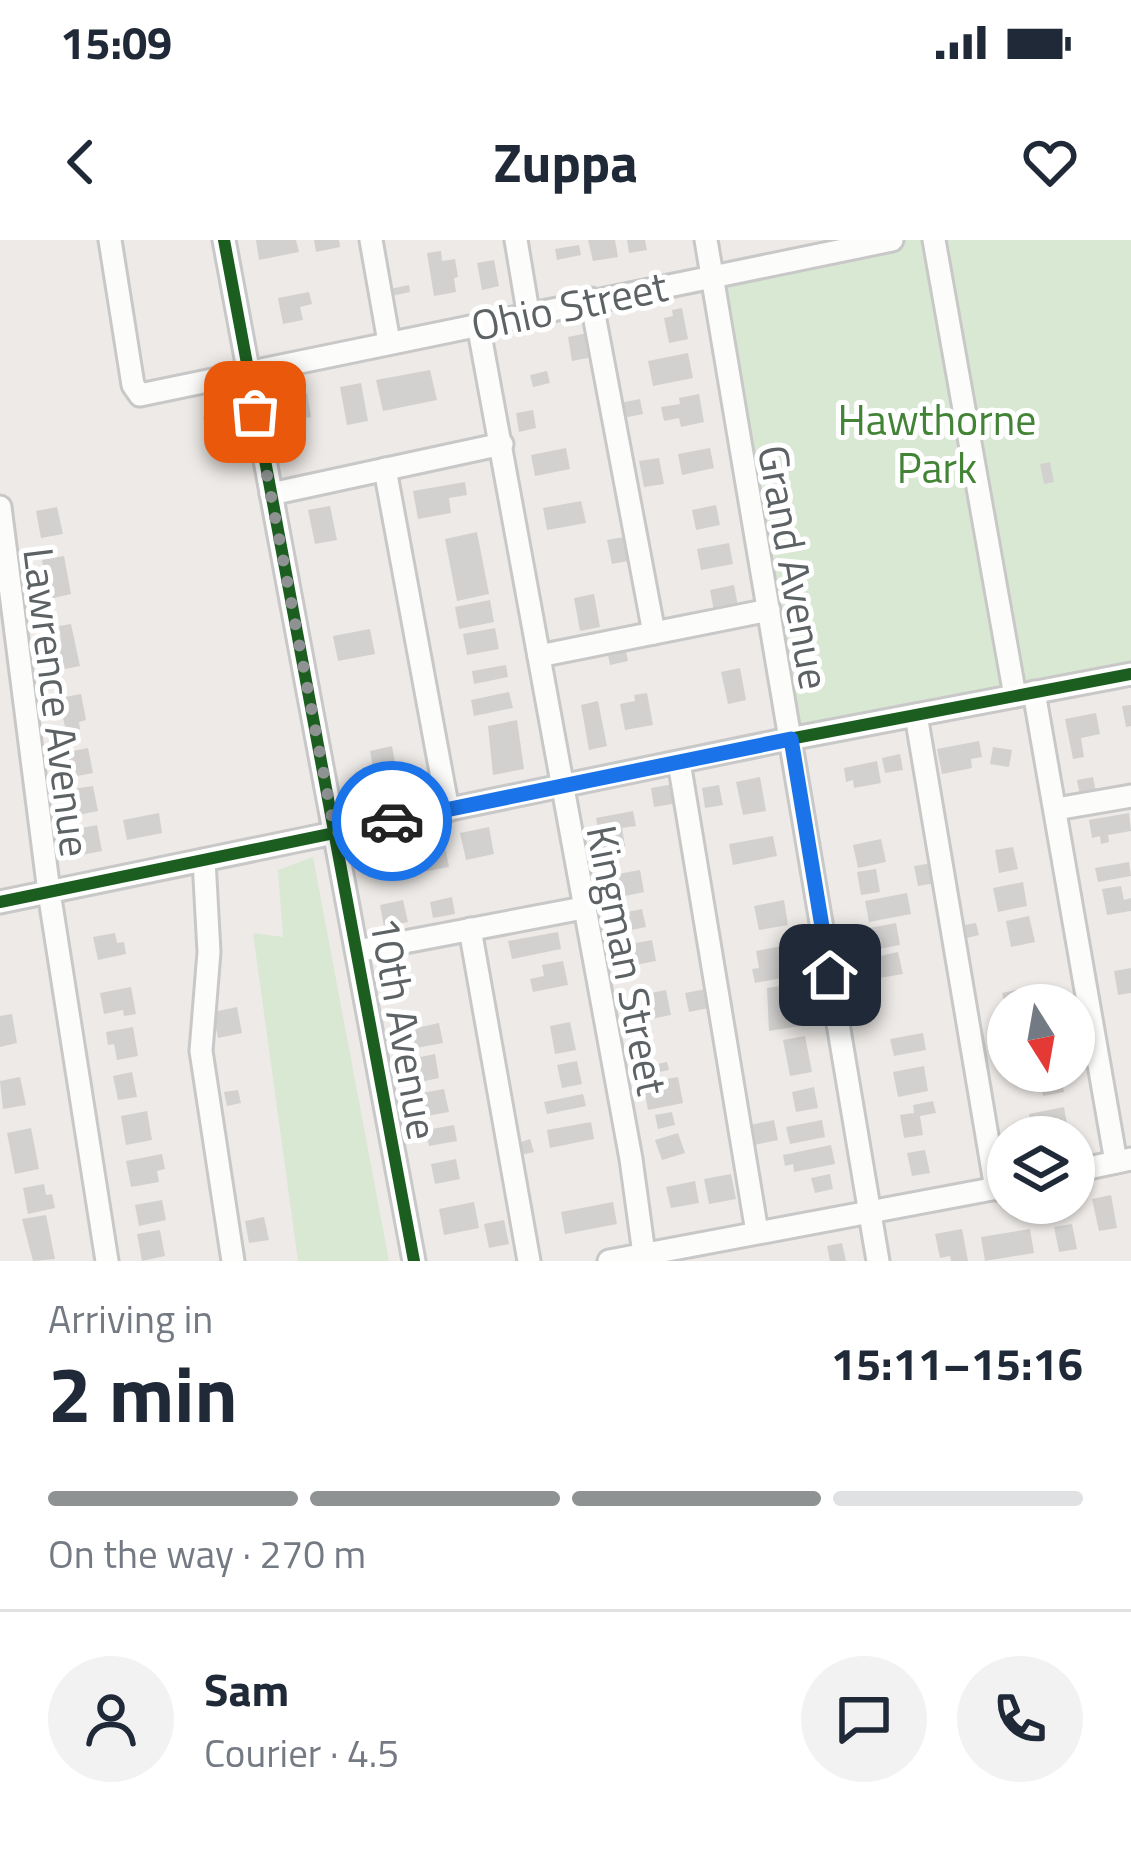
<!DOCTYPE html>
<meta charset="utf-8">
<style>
body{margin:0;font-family:"Titillium Web",sans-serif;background:#f2f2f3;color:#1f2937;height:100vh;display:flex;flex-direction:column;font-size:45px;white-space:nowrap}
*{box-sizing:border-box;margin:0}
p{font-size:39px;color:#747a83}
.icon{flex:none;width:66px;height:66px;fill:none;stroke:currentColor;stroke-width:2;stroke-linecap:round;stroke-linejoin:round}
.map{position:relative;height:1021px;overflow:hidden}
.sheet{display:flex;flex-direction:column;background:#fff;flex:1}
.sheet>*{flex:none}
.needle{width:78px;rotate:169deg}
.tools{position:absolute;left:987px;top:744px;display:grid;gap:24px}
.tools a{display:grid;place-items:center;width:108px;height:108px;border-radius:50%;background:#fff;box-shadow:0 3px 9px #0004;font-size:60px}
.pin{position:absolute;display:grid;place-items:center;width:102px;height:102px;color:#fff;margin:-51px;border-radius:24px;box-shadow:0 6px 18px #0006}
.courier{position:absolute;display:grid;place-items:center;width:120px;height:120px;margin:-60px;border:9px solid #1a73e8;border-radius:50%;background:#fff;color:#222;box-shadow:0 3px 15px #0007}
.overview em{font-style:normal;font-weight:700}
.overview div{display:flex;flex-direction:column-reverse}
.overview{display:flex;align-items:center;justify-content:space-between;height:204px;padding:0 48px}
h1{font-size:78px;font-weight:700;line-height:90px}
.bar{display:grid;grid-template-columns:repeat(4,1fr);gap:18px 12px;align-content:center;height:144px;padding:0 48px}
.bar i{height:15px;border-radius:9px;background:#e0e1e3}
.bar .on{background:#8f9292}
.bar p{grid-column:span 4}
.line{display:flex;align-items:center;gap:30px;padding:0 48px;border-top:3px solid #e0e1e3}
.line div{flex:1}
.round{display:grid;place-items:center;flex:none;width:126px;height:126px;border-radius:63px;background:#f2f2f3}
.status{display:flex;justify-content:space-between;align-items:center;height:84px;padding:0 60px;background:#fff;direction:ltr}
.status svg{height:33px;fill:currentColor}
header{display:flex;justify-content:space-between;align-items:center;height:156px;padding:0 48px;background:#fff;font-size:54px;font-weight:700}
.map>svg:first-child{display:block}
.green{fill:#d9e8d3}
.building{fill:#d3d1d0}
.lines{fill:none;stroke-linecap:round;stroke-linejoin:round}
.minor-casing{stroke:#c9c8c8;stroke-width:27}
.minor{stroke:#fcfcfb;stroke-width:21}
.cycleway-casing{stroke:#fff;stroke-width:20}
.cycleway{stroke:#1b5e20;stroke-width:12}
.done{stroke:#8f9292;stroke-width:12;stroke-dasharray:0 21.6}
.route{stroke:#1a73e8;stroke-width:15}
.labels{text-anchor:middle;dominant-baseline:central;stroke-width:10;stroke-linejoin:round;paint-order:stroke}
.street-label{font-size:42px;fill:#5d6265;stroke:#fff}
.park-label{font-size:42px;fill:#428336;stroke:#fff}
</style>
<div class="status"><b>15:09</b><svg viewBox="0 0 49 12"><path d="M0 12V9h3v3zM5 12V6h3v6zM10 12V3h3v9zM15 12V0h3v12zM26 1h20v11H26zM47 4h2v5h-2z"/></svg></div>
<header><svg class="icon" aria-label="back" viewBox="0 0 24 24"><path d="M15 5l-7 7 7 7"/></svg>Zuppa<svg class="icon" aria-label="heart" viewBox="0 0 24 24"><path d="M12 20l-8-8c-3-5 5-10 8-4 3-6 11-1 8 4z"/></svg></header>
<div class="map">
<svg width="1131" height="1021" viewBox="0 0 1131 1021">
<rect width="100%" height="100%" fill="#edeae7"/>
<g class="green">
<polygon points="892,0 1131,0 1131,434 791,499 712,35"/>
<polygon points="313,617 389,1021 298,1021 253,693 283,697 278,630"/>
</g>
<g class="building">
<polygon points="256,0 296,0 299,12 259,20"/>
<polygon points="314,0 339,0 340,7 316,12"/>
<polygon points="588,0 615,0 618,17 593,21"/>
<polygon points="627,0 645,0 647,10 629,13"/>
<polygon points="579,5 581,15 557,20 555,9"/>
<polygon points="441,11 442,21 455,19 458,37 454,38 456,52 434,56 427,13"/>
<polygon points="494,20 499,46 482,50 477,23"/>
<polygon points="409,45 410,52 391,56 390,49"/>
<polygon points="309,52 312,64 300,67 303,80 283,84 278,58"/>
<polygon points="682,68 688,99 669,103 664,78 673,76 672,70"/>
<polygon points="588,93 593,117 572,121 568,97"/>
<polygon points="688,113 693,138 653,146 648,121"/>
<polygon points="430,130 437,160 383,171 376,140"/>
<polygon points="547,131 550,143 533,147 530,135"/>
<polygon points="361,143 368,181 347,185 340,147"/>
<polygon points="307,153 311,177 294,180 289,156"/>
<polygon points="699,154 704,182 681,187 679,178 664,181 661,167 680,164 679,158"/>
<polygon points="640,159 643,174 623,178 620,163"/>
<polygon points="533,170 536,188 519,192 516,173"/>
<polygon points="230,172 232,182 216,185 218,195 207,197 203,177"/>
<polygon points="566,208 570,229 535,236 531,215"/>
<polygon points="710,208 714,228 682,235 678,214"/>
<polygon points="659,218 664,244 644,247 639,221"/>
<polygon points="1050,222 1054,242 1044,244 1040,224"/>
<polygon points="465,242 467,255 449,258 451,273 418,279 413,251"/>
<polygon points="581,261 586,283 547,290 543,268"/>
<polygon points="716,265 720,285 696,290 692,270"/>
<polygon points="330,266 337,300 315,304 308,270"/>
<polygon points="57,267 63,294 41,298 36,271"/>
<polygon points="477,292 489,354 457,361 445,299"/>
<polygon points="624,297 628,321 612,324 607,300"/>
<polygon points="729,303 733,324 701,330 697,309"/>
<polygon points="64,316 71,354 49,359 42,320"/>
<polygon points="734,345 738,366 714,371 710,350"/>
<polygon points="594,354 600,387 580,391 574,358"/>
<polygon points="490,360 494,382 459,389 455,367"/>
<polygon points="71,384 80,426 59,430 53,401 61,399 59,386"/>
<polygon points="495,388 499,409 467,415 463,394"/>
<polygon points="370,389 375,414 338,421 333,396"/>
<polygon points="625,407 628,421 610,425 607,410"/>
<polygon points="506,425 508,437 474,444 472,431"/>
<polygon points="740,428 746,460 728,464 721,432"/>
<polygon points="509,452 513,468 474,476 471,460"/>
<polygon points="647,453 653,485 625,490 620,464 635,461 634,455"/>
<polygon points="81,454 86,480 79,482 80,489 66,492 59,458"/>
<polygon points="598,461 607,506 589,510 581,465"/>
<polygon points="1131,465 1131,486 1126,487 1122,466"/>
<polygon points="1096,473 1100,494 1081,498 1084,517 1073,519 1065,479"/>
<polygon points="517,480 524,529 493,535 488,486"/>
<polygon points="979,501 982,517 971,519 972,528 942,534 937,509"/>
<polygon points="392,506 398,540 376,544 370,511"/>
<polygon points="993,507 1012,510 1009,527 990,524"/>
<polygon points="88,508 93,533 72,537 68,512"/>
<polygon points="900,514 903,530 885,533 882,518"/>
<polygon points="877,521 881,543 854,548 853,540 846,542 844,528"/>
<polygon points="760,537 766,571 743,575 736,542"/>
<polygon points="1093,537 1096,552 1080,555 1077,540"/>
<polygon points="674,544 678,563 654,567 651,548"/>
<polygon points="719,545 723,565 705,568 702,548"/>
<polygon points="93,546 98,571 78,575 73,549"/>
<polygon points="633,571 636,586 622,588 625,606 602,610 596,578"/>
<polygon points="159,573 162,593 127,600 123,580"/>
<polygon points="1129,573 1131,591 1108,595 1109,602 1101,604 1100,596 1092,598 1089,580"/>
<polygon points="97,585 102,611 82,615 77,589"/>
<polygon points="489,587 494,614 466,620 460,593"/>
<polygon points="773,596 777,616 733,625 729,604"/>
<polygon points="881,599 886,622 858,628 853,605"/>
<polygon points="445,606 449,627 422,632 418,611"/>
<polygon points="1013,607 1018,629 999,633 995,610"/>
<polygon points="1129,622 1131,636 1098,642 1095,628"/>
<polygon points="932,623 936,643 918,646 914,626"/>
<polygon points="876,629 880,652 861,655 857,632"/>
<polygon points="640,630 644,652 611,659 607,636"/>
<polygon points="1023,642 1027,666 998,672 993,648"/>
<polygon points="1121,646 1124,660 1131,658 1131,671 1107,675 1102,649"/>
<polygon points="907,653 911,674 869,682 865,661"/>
<polygon points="452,657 455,674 433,678 430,662"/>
<polygon points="403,660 408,682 384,687 380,665"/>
<polygon points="784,660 788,685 759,690 754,666"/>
<polygon points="642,669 646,687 616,693 612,675"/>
<polygon points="1029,676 1035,702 1011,707 1006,681"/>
<polygon points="896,683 900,705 873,710 869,688"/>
<polygon points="976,683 979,695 967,698 965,685"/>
<polygon points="558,692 561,709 512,719 508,701"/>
<polygon points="115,693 117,703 124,702 126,714 98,720 93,697"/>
<polygon points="652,700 656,721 625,727 620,706"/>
<polygon points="793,704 798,735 755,743 752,729 759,728 756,711"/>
<polygon points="898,712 903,734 880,738 876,717"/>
<polygon points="563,721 568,745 533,752 530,739 544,736 542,725"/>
<polygon points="1131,728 1131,753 1118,755 1114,731"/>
<polygon points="800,743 806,785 769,791 767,748"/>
<polygon points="131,747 136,774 124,776 123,770 104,774 100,753"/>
<polygon points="1025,748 1029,765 1005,765 1002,753"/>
<polygon points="706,749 709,768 689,772 685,753"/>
<polygon points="666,750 671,775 651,779 646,754"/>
<polygon points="237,767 242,793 218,798 213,772"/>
<polygon points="12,774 17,803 0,807 0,776"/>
<polygon points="570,782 576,810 555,814 550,786"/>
<polygon points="439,783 443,803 416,808 412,789"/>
<polygon points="133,787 138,816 117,820 114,804 108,805 106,792"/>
<polygon points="923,793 926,810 894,816 890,799"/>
<polygon points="805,796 812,832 790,836 783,800"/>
<polygon points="435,814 439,838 420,842 415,818"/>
<polygon points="577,821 582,844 562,848 557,825"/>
<polygon points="667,822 669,830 650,834 648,826"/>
<polygon points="924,826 928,851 898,857 893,832"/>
<polygon points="1038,831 1060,831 1064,852 1043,856"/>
<polygon points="132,832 137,857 118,860 113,836"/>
<polygon points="20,837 26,865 3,869 0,841"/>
<polygon points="678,837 683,863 648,870 643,843"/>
<polygon points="814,847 818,868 796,872 792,852"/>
<polygon points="444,849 449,872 427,876 422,853"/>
<polygon points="238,850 241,863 227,866 224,852"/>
<polygon points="583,854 586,866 547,874 544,862"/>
<polygon points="933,861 936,873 920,876 923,895 904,898 900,875 914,873 913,865"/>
<polygon points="1064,867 1068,890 1034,897 1029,874"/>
<polygon points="147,871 152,900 126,905 121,876"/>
<polygon points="672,872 675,885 658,889 655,875"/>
<polygon points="774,880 778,900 754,905 750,885"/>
<polygon points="822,880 825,897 790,904 786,887"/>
<polygon points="591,882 594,899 550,908 547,890"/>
<polygon points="454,885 457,901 429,906 426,890"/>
<polygon points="31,888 39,929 15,934 7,893"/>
<polygon points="678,893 685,913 662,920 655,900"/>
<polygon points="530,899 534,912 521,915 518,903"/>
<polygon points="831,905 835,924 794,932 793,924 785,926 783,915"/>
<polygon points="925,910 930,933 912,936 907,913"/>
<polygon points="162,914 165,929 157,931 159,942 131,947 126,921"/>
<polygon points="456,919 460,939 435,944 431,924"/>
<polygon points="731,934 736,959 709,964 704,939"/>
<polygon points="830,934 833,949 815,953 811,938"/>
<polygon points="695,941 699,963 671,968 666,947"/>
<polygon points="44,944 46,955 52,954 55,968 28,974 23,948"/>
<polygon points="1111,955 1117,988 1099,991 1092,959"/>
<polygon points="162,960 166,980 139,986 135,965"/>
<polygon points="474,962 479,988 444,995 439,969"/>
<polygon points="613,962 617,984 565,994 561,972"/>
<polygon points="46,975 55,1019 33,1021 22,979"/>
<polygon points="264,977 269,1000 249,1003 245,981"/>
<polygon points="504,980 509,1004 489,1008 484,984"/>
<polygon points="1072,984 1077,1009 1059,1012 1054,987"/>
<polygon points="962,989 968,1021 951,1021 950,1016 940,1018 935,994"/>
<polygon points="1030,989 1034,1013 985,1021 981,997"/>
<polygon points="160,990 165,1016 142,1021 137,994"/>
<polygon points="842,1003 846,1021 830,1021 827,1006"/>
</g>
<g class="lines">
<g class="minor-casing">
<g id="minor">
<polyline points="110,0 133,145 140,155 892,0"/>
<polyline points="224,0 414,1021"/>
<polyline points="371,0 389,102"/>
<polyline points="516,0 528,72"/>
<polyline points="706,0 878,1021"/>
<polyline points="934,0 1015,456"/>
<polyline points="591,59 654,393"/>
<polyline points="478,84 631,919 644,1014"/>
<polyline points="385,229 448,570"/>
<polyline points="271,254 502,204"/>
<polyline points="0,267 49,652 107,1021"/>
<polyline points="539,416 769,370"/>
<polyline points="1034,452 1116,922"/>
<polyline points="916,475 996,949"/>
<polyline points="679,522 757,992"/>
<polyline points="1056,569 1131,556"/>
<polyline points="204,620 209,712 201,811 233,1021"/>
<polyline points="0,662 779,501 1131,434"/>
<polyline points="470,689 529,1021"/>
<polyline points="357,711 583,668"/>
<polyline points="1074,931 1131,919"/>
<polyline points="609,1021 1008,946"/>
</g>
</g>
<use href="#minor" class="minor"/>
<g class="cycleway-casing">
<g id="cycleway">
<polyline points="224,0 414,1021"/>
<polyline points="0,662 779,501 1131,434"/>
</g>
</g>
<use href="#cycleway" class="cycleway"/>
</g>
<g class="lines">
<polyline class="done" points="255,172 335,593 392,581"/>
<polyline class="route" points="392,581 791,499 830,735"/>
</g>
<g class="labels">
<g class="street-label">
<text transform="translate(569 65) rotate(-12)">Ohio Street</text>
<text transform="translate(795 327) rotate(80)">Grand Avenue</text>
<text transform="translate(58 462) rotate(83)">Lawrence Avenue</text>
<text transform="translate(628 720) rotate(79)">Kingman Street</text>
<text transform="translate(405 788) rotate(80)">10th Avenue</text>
</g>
<g class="park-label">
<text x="937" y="179">Hawthorne<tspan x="937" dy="48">Park</tspan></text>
</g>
</g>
</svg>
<div class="tools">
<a><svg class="needle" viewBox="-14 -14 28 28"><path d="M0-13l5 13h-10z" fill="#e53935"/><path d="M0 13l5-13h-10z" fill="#747a83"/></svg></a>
<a><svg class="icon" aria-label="layers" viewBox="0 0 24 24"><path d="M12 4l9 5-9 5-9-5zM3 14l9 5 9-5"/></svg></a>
</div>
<div class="pin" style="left:255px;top:172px;background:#ea580c"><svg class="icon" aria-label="bag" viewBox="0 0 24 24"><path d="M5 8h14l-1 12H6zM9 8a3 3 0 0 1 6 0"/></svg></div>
<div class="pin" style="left:830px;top:735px;background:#1f2937"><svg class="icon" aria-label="home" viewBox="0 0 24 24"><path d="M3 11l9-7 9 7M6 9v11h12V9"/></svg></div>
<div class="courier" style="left:392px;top:581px"><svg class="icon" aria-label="car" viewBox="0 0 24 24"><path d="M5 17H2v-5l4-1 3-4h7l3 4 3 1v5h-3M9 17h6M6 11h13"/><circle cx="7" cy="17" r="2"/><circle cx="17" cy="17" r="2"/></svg></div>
</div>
<section class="sheet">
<div class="overview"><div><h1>2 min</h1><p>Arriving in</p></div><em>15:11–15:16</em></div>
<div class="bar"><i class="on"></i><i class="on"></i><i class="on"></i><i></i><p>On the way · 270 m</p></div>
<div class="line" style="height:216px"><a class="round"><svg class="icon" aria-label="person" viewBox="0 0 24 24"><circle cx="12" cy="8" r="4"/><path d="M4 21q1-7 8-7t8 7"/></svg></a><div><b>Sam</b><p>Courier · 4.5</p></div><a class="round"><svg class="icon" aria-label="chat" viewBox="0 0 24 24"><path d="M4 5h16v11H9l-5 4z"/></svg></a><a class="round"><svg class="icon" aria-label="phone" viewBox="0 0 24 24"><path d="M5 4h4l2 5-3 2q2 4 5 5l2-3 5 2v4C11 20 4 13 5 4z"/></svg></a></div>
</section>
